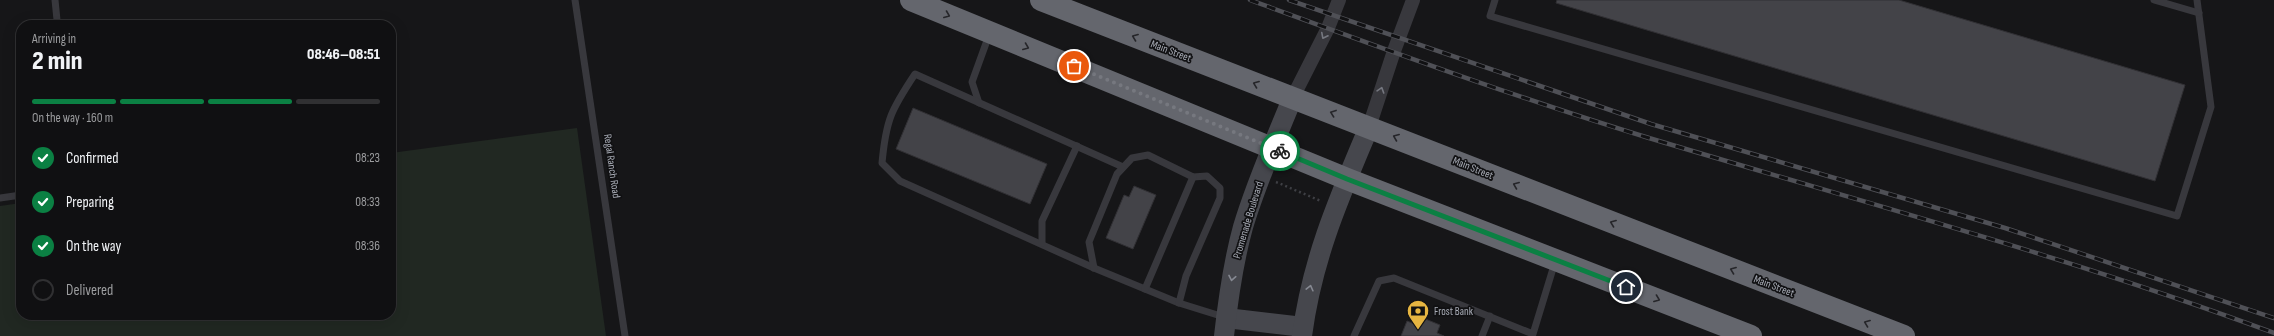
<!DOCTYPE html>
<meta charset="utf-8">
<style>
body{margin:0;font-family:"Sofia Sans Condensed",sans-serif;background:#19191b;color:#f1f3f6;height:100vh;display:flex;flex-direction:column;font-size:15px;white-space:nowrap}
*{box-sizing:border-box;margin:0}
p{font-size:13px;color:#9c9d9f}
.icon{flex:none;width:22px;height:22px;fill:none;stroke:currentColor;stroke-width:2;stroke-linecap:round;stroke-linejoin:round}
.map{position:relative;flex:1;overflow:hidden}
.sheet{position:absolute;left:16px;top:20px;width:380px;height:300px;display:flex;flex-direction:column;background:#101012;border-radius:16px;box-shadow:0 4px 16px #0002,0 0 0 1px #303032}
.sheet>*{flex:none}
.pin{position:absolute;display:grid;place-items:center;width:34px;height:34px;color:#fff;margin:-17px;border:2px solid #fff;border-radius:50%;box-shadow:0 1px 4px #0007}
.courier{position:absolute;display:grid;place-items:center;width:40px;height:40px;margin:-20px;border:3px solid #0b8043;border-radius:50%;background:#fff;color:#222;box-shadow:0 1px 5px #0007}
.head em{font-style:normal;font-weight:800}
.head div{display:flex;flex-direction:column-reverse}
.head{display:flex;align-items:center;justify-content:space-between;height:68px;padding:0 16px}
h1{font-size:26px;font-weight:800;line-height:30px}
.bar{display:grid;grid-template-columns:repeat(4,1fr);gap:6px 4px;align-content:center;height:48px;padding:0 16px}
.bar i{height:5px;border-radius:3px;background:#303032}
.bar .selected{background:#0b8043}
.bar p{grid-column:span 4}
ol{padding:0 16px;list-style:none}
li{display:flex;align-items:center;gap:12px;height:44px}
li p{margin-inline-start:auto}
li .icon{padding:4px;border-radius:50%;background:#0b8043;color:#fff;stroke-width:4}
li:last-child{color:#9c9d9f}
li i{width:22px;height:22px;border:2px solid #303032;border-radius:50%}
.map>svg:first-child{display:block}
.green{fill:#212822}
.building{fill:#434348;stroke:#313034}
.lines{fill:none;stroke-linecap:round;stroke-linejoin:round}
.path{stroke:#3e3f44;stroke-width:2.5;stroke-dasharray:2 3;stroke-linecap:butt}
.lane{stroke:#38383d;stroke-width:7}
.street{stroke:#38383d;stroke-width:14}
.secondary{stroke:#46474d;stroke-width:20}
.highway{stroke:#64666d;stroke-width:22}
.rail-casing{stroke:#4f5056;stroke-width:4.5}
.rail{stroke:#111113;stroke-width:3;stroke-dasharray:9;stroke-linecap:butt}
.oneway{stroke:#26262a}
.oneway2{stroke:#767880}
.oneway3{stroke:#868992}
.done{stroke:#76787f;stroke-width:4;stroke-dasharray:0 7.2}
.route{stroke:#0b8043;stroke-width:5}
.labels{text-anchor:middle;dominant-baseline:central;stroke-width:3.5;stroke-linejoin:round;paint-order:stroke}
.street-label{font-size:11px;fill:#a9adb7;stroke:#111113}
.poi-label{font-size:11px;fill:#a9adb7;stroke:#111113;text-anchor:start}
</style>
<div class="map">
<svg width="2274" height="336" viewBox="0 0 2274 336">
<rect width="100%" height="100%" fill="#161618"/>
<polygon class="green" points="577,128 606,336 0,336 0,206 21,203 21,315 391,315 391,153"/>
<g class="building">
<polygon points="1557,0 1899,0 2185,85 2155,181 1556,3"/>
<polygon points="913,108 1047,164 1030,204 896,149"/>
<polygon points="1134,186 1156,195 1133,249 1106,238 1124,195 1129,197"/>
<polygon points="1423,318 1440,325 1437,333 1444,336 1401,336 1407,321 1420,326"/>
</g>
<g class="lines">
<polyline class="path" points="1276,182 1321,201"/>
<g class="lane">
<polyline points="55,0 57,20"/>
<polyline points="575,0 625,336"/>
<polyline points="1495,0 1490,16 2177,216 2211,107 2197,0"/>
<polyline points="2154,0 2199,13"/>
<polyline points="979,103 972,82 989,35"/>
<path d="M1123,167l-208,-93c-24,36 -29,46 -33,89l18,18 194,87 85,35 45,14"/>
<polyline points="0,198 21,195"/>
<polyline points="1042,243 1042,221 1077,146"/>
<polyline points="1094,268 1089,242 1117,174 1132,158 1148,155 1193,177 1207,176 1220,188 1220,198 1186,276 1179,303"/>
<polyline points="1145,289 1193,177"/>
<polyline points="1354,336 1379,281 1394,278 1533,334 1555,262"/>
<polyline points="1482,336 1490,316"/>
</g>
<g class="street">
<polyline points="1292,99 1328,28 1339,0"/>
<polyline points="1369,127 1394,51 1413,0"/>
</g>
<g class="secondary">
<polyline points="1226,318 1303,327"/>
<path d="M1224,336c4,-36 9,-73 19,-109 13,-44 32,-86 49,-128"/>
<path d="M1302,336c10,-77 37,-138 67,-209"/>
</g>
<g class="highway">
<polyline points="911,0 1347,179 1751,336"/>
<polyline points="1041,0 1904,336"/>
</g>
<g class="rail-casing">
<g id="rail">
<path d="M1250,0c132,48 264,97 399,138 209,63 420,119 625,195"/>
<polyline points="1289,0 1651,124 2005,228 2274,318"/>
</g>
</g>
<use href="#rail" class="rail"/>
</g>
<defs><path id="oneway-chevron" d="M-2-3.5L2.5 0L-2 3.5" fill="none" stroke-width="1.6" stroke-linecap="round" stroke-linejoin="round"/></defs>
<g class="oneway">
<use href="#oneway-chevron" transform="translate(947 15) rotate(22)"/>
<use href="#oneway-chevron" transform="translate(1135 37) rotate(-159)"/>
<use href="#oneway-chevron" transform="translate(1026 47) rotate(22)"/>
<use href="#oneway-chevron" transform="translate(1256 84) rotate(-159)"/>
<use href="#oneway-chevron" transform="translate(1333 113) rotate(-160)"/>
<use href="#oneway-chevron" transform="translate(1396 137) rotate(-158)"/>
<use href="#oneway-chevron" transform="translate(1516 185) rotate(-158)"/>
<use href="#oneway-chevron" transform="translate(1613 223) rotate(-159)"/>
<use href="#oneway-chevron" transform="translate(1733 270) rotate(-159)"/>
<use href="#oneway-chevron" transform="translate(1657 299) rotate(21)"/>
<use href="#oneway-chevron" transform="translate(1867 323) rotate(-159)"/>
</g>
<g class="oneway2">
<use href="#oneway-chevron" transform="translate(1324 36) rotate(117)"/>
<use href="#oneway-chevron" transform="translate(1381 90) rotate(-72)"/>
</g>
<g class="oneway3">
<use href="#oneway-chevron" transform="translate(1232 278) rotate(101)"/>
<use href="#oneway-chevron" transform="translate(1310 288) rotate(-76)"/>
</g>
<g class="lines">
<polyline class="done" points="1074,66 1280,151"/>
<polyline class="route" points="1280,151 1347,179 1626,287"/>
</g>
<defs>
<g id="bank-pin" transform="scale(1.15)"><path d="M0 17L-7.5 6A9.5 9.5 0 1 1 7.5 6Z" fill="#e6b541" stroke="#111113"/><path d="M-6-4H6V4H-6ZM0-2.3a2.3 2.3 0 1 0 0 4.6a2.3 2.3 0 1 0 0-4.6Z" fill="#111"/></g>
</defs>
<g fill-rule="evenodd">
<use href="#bank-pin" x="1418" y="311"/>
</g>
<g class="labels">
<g class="street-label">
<text transform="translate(1171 51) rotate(21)">Main Street</text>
<text transform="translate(612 166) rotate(82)">Regal Ranch Road</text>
<text transform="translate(1473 168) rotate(22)">Main Street</text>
<text transform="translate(1248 220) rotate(-73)">Promenade Boulevard</text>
<text transform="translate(1774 286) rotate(21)">Main Street</text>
</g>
<g class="poi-label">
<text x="1434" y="311">Frost Bank</text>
</g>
</g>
</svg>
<div class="pin" style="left:1074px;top:66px;background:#ea580c"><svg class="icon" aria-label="bag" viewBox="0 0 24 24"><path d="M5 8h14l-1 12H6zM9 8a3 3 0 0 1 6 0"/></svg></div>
<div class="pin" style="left:1626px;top:287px;background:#1f2937"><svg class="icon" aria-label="home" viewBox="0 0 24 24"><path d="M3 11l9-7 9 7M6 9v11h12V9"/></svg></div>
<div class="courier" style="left:1280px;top:151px"><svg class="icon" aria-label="bike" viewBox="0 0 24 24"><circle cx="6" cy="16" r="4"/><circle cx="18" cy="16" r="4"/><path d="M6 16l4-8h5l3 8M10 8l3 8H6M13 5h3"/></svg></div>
<section class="sheet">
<div class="head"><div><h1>2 min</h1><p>Arriving in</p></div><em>08:46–08:51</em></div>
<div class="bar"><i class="selected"></i><i class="selected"></i><i class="selected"></i><i></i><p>On the way · 160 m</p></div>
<ol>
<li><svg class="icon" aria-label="check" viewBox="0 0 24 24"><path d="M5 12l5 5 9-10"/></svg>Confirmed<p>08:23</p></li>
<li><svg class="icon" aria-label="check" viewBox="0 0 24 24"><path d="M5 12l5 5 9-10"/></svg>Preparing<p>08:33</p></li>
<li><svg class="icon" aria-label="check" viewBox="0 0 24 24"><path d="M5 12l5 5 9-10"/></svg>On the way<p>08:36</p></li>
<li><i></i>Delivered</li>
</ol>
</section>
</div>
